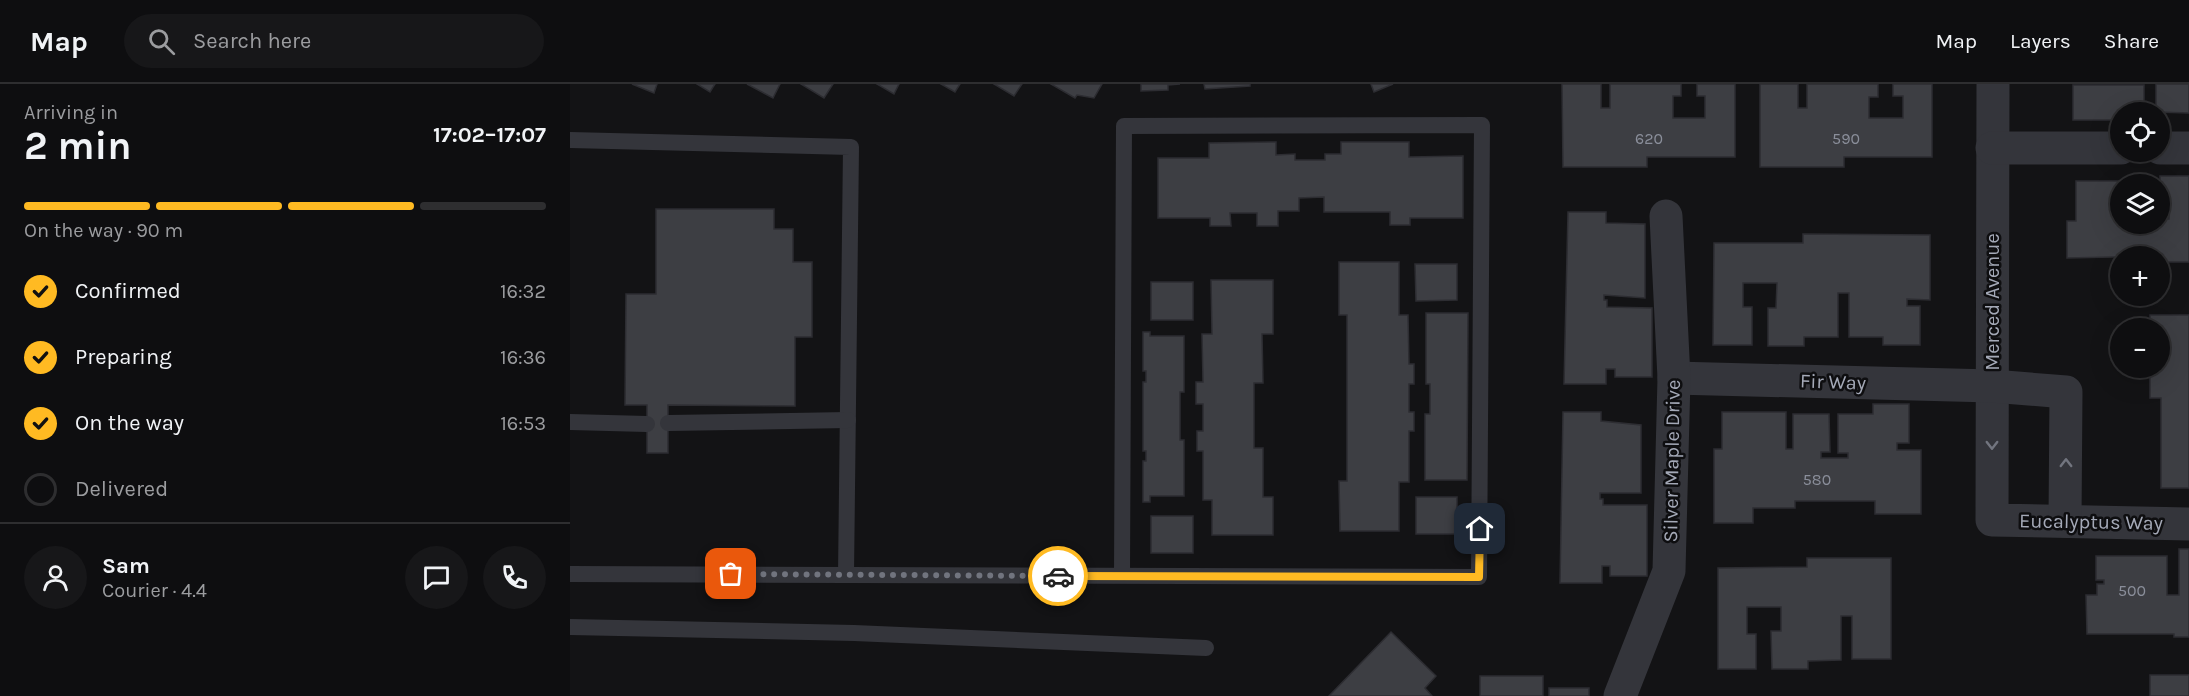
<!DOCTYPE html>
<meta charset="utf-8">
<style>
body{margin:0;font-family:Karla,sans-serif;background:#171719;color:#f1f3f6;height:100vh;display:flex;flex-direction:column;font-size:22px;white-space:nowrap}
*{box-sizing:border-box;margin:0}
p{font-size:20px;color:#9b9c9f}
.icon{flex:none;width:33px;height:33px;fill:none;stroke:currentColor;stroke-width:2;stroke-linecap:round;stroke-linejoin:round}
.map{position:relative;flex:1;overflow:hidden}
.side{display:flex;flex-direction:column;background:#0e0e10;width:570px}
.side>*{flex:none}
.controls{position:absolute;left:1540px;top:18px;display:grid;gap:12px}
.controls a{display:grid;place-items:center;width:60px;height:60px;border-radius:50%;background:#0e0e10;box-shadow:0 6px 24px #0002,0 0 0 2px #2e2e30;font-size:30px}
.pin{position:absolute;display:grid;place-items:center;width:51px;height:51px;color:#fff;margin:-26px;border-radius:12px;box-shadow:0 3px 9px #0006}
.courier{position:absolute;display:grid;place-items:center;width:60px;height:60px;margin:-30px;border:4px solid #ffba22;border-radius:50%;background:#fff;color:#222;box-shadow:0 2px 8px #0007}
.head em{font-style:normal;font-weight:700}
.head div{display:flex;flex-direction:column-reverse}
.head{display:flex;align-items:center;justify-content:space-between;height:102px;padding:0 24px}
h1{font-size:39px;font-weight:700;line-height:45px}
.bar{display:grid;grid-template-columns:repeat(4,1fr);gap:9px 6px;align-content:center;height:72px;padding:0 24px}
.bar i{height:8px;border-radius:4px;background:#2e2e30}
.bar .selected{background:#ffba22}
.bar p{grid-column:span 4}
.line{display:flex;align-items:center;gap:15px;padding:0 24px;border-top:2px solid #2e2e30}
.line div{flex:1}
.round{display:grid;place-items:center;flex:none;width:63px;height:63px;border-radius:32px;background:#171719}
ol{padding:0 24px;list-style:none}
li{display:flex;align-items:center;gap:18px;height:66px}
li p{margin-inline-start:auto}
li .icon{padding:6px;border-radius:50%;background:#ffba22;color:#111;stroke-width:4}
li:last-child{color:#9b9c9f}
li i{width:33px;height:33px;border:3px solid #2e2e30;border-radius:50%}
header{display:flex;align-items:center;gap:36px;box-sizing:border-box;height:84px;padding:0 30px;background:#0e0e10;border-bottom:2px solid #2e2e30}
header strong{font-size:28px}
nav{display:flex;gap:33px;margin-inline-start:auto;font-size:21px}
.search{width:420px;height:54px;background:#171719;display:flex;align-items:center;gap:15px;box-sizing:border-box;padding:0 21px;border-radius:33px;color:#9b9c9f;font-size:22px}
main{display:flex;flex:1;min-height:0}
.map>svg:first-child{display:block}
.building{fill:#3d3e43;stroke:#2d2d32;stroke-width:1.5}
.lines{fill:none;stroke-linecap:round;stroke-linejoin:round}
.lane{stroke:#34353b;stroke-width:16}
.street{stroke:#34353b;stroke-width:33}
.oneway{stroke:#72757f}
.done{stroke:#71747e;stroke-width:6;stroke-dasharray:0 10.8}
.route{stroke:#ffba22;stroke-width:8}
.labels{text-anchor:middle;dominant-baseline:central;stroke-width:5;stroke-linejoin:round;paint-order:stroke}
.number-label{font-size:16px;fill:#8a8e9a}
.street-label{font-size:20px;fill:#a4a9b7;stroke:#0e0e10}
</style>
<header>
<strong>Map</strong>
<div class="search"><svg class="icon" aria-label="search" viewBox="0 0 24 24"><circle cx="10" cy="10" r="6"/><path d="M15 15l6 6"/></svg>Search here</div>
<nav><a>Map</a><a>Layers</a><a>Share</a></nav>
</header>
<main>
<section class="side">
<div class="head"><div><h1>2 min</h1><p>Arriving in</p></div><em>17:02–17:07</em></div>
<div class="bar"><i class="selected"></i><i class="selected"></i><i class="selected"></i><i></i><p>On the way · 90 m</p></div>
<ol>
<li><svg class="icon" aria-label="check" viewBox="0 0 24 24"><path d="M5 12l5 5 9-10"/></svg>Confirmed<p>16:32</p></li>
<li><svg class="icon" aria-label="check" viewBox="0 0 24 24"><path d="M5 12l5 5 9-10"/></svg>Preparing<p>16:36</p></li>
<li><svg class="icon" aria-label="check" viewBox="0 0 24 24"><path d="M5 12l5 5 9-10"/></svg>On the way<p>16:53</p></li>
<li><i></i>Delivered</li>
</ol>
<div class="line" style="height:108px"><a class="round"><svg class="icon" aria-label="person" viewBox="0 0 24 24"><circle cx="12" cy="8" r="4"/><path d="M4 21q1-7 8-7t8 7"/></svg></a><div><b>Sam</b><p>Courier · 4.4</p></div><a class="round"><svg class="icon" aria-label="chat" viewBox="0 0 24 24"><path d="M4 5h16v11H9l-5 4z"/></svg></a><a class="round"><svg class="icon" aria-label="phone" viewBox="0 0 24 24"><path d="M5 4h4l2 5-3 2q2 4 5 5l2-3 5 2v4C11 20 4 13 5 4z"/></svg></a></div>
</section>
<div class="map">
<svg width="1619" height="612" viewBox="0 0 1619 612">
<rect width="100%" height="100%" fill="#131315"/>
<g class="building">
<polygon points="62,0 87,0 84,9"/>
<polygon points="127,0 145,0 140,8"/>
<polygon points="177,0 210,0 203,14"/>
<polygon points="231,0 263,0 254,14"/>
<polygon points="307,0 329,0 324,10"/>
<polygon points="371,0 390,0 385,8"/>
<polygon points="424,0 452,0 444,12"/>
<polygon points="481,0 532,0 524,14 507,11 505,14"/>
<polygon points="571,0 610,0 598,1 598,6 571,7"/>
<polygon points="634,0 680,0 680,2 635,5"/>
<polygon points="801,0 823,0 804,8"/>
<polygon points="992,0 1031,0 1031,24 1040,24 1040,0 1111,0 1111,12 1103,12 1103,34 1135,34 1135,12 1127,12 1127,0 1165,0 1165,73 1077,73 1077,83 993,83"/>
<polygon points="1190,0 1228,0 1228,24 1237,24 1237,0 1308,0 1308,13 1299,13 1299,34 1333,34 1333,12 1323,12 1323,0 1362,0 1362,73 1274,73 1274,83 1190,83"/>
<polygon points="1586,0 1619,0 1619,29 1586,28"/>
<polygon points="1503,1 1574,1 1574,28 1551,28 1551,36 1503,36"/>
<polygon points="706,58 706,71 725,70 725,76 755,76 755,70 771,70 771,58 839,58 839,73 893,72 893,134 840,134 840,141 820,141 820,128 754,128 754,113 729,114 729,127 708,127 708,142 687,142 687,129 660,129 661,142 640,142 640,134 588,134 588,74 639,74 639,59"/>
<polygon points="1590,92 1619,92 1619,178 1590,178 1590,172 1497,174 1497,137 1506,137 1506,97 1581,97 1581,100 1551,100 1551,140 1590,140 1590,135 1599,135 1599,129 1590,129"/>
<polygon points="86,125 204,125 204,145 223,145 223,178 242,178 242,253 225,253 225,322 98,321 98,369 77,369 77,321 55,321 56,210 86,210"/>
<polygon points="998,128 1036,128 1036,139 1075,140 1075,214 1034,211 1034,216 1037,216 1037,223 1082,224 1082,293 1045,293 1045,285 1036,285 1036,300 994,300"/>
<polygon points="1233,150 1360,151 1360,216 1337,215 1337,222 1350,222 1350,261 1313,261 1313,253 1279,253 1279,209 1268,209 1268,253 1234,253 1234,262 1198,262 1198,224 1206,224 1207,199 1173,199 1173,223 1182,223 1182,261 1143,261 1144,159 1233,159"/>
<polygon points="769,178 829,178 829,231 838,231 839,280 844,280 844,300 839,300 839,328 844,328 844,347 839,347 839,398 829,398 829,447 770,447 769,397 777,397 777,231 769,231"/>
<polygon points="845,180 887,180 887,216 846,217"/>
<polygon points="641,196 703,196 703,250 692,250 693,299 684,299 684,364 693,364 693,413 703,413 703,451 642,451 642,416 633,416 633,367 627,367 627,347 633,347 633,320 626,320 626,298 633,298 632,250 642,250"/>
<rect x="581" y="198" width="42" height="38"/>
<polygon points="856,229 898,229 897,396 855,396 855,330 860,330 860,300 856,300"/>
<polygon points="1580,231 1619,231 1619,404 1591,404 1591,314 1580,314 1580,284 1590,284 1590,244 1580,244"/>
<polygon points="573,248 580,248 580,252 614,252 614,308 610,308 610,356 614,356 614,412 580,412 580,418 573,418 573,377 576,377 576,367 573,367 573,298 576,298 576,287 573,287"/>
<polygon points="1303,320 1339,320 1339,359 1327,359 1327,366 1351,366 1351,430 1305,430 1305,417 1225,417 1225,424 1183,424 1183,439 1144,439 1144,365 1152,365 1152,328 1216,328 1216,365 1223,365 1223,330 1259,330 1260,368 1251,368 1251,374 1278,374 1278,369 1268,369 1268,330 1303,330"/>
<polygon points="993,328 1031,328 1031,337 1071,341 1071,409 1030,409 1030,415 1033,415 1033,421 1077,421 1077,492 1040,492 1040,482 1032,482 1032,499 990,499"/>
<rect x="846" y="413" width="41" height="37"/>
<rect x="581" y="432" width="42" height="37"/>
<polygon points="1609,465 1619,465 1619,553 1604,553 1604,550 1517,550 1516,511 1527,511 1527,500 1534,500 1534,496 1526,496 1526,472 1597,472 1597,511 1609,511"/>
<polygon points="1237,474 1321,474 1321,575 1282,575 1282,532 1271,532 1271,576 1238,577 1238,585 1202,585 1201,547 1211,547 1211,523 1177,523 1177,550 1186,550 1186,585 1148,585 1148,484 1237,483"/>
<polygon points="821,548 866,592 855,604 862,612 759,612"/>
<rect x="1580" y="591" width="39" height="21"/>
<rect x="910" y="592" width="63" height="20"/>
<rect x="979" y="604" width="40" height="8"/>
</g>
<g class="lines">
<g class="lane">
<polyline points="0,56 281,63 276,491"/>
<polyline points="0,338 77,340"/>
<polyline points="98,339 278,336"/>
<polyline points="0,490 909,493 912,41 554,42 552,492"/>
<polyline points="0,543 284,549 636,564"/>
</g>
<g class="street">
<polyline points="1423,0 1422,436 1619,440"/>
<polyline points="1422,64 1551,64"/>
<polyline points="1590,64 1619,64"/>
<polyline points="1104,294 1422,302 1496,308 1495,437"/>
<polyline points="1050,612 1099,487 1104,294 1096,132"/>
</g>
</g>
<defs><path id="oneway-chevron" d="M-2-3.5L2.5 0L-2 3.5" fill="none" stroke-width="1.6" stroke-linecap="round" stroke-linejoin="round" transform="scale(1.5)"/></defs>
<g class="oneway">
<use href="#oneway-chevron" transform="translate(1422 361) rotate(90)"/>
<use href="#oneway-chevron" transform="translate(1496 379) rotate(-90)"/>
</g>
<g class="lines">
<polyline class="done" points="161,490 488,492"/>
<polyline class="route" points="488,492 909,493 910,445"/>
</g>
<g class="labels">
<g class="number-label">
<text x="1079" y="54">620</text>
<text x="1276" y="54">590</text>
<text x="1247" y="395">580</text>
<text x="1562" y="506">500</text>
</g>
<g class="street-label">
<text transform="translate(1422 218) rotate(-90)">Merced Avenue</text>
<text transform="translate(1263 298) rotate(2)">Fir Way</text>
<text transform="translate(1102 377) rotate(-89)">Silver Maple Drive</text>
<text transform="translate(1521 438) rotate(1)">Eucalyptus Way</text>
</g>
</g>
</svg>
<div class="controls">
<a><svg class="icon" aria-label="locate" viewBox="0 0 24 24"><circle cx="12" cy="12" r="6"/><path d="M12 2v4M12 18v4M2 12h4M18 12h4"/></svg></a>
<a><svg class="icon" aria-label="layers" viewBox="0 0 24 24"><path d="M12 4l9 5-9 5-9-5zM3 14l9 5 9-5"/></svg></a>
<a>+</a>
<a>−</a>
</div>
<div class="pin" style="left:161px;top:490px;background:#ea580c"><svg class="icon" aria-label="bag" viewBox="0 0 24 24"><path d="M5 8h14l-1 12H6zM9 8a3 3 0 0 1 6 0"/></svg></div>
<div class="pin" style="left:910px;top:445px;background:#1f2937"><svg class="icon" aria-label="home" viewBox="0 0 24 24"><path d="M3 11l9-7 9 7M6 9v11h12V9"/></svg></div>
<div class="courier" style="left:488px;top:492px"><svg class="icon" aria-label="car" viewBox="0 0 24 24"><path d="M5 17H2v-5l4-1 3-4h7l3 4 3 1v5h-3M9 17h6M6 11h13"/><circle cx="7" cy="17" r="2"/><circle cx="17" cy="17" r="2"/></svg></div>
</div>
</main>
